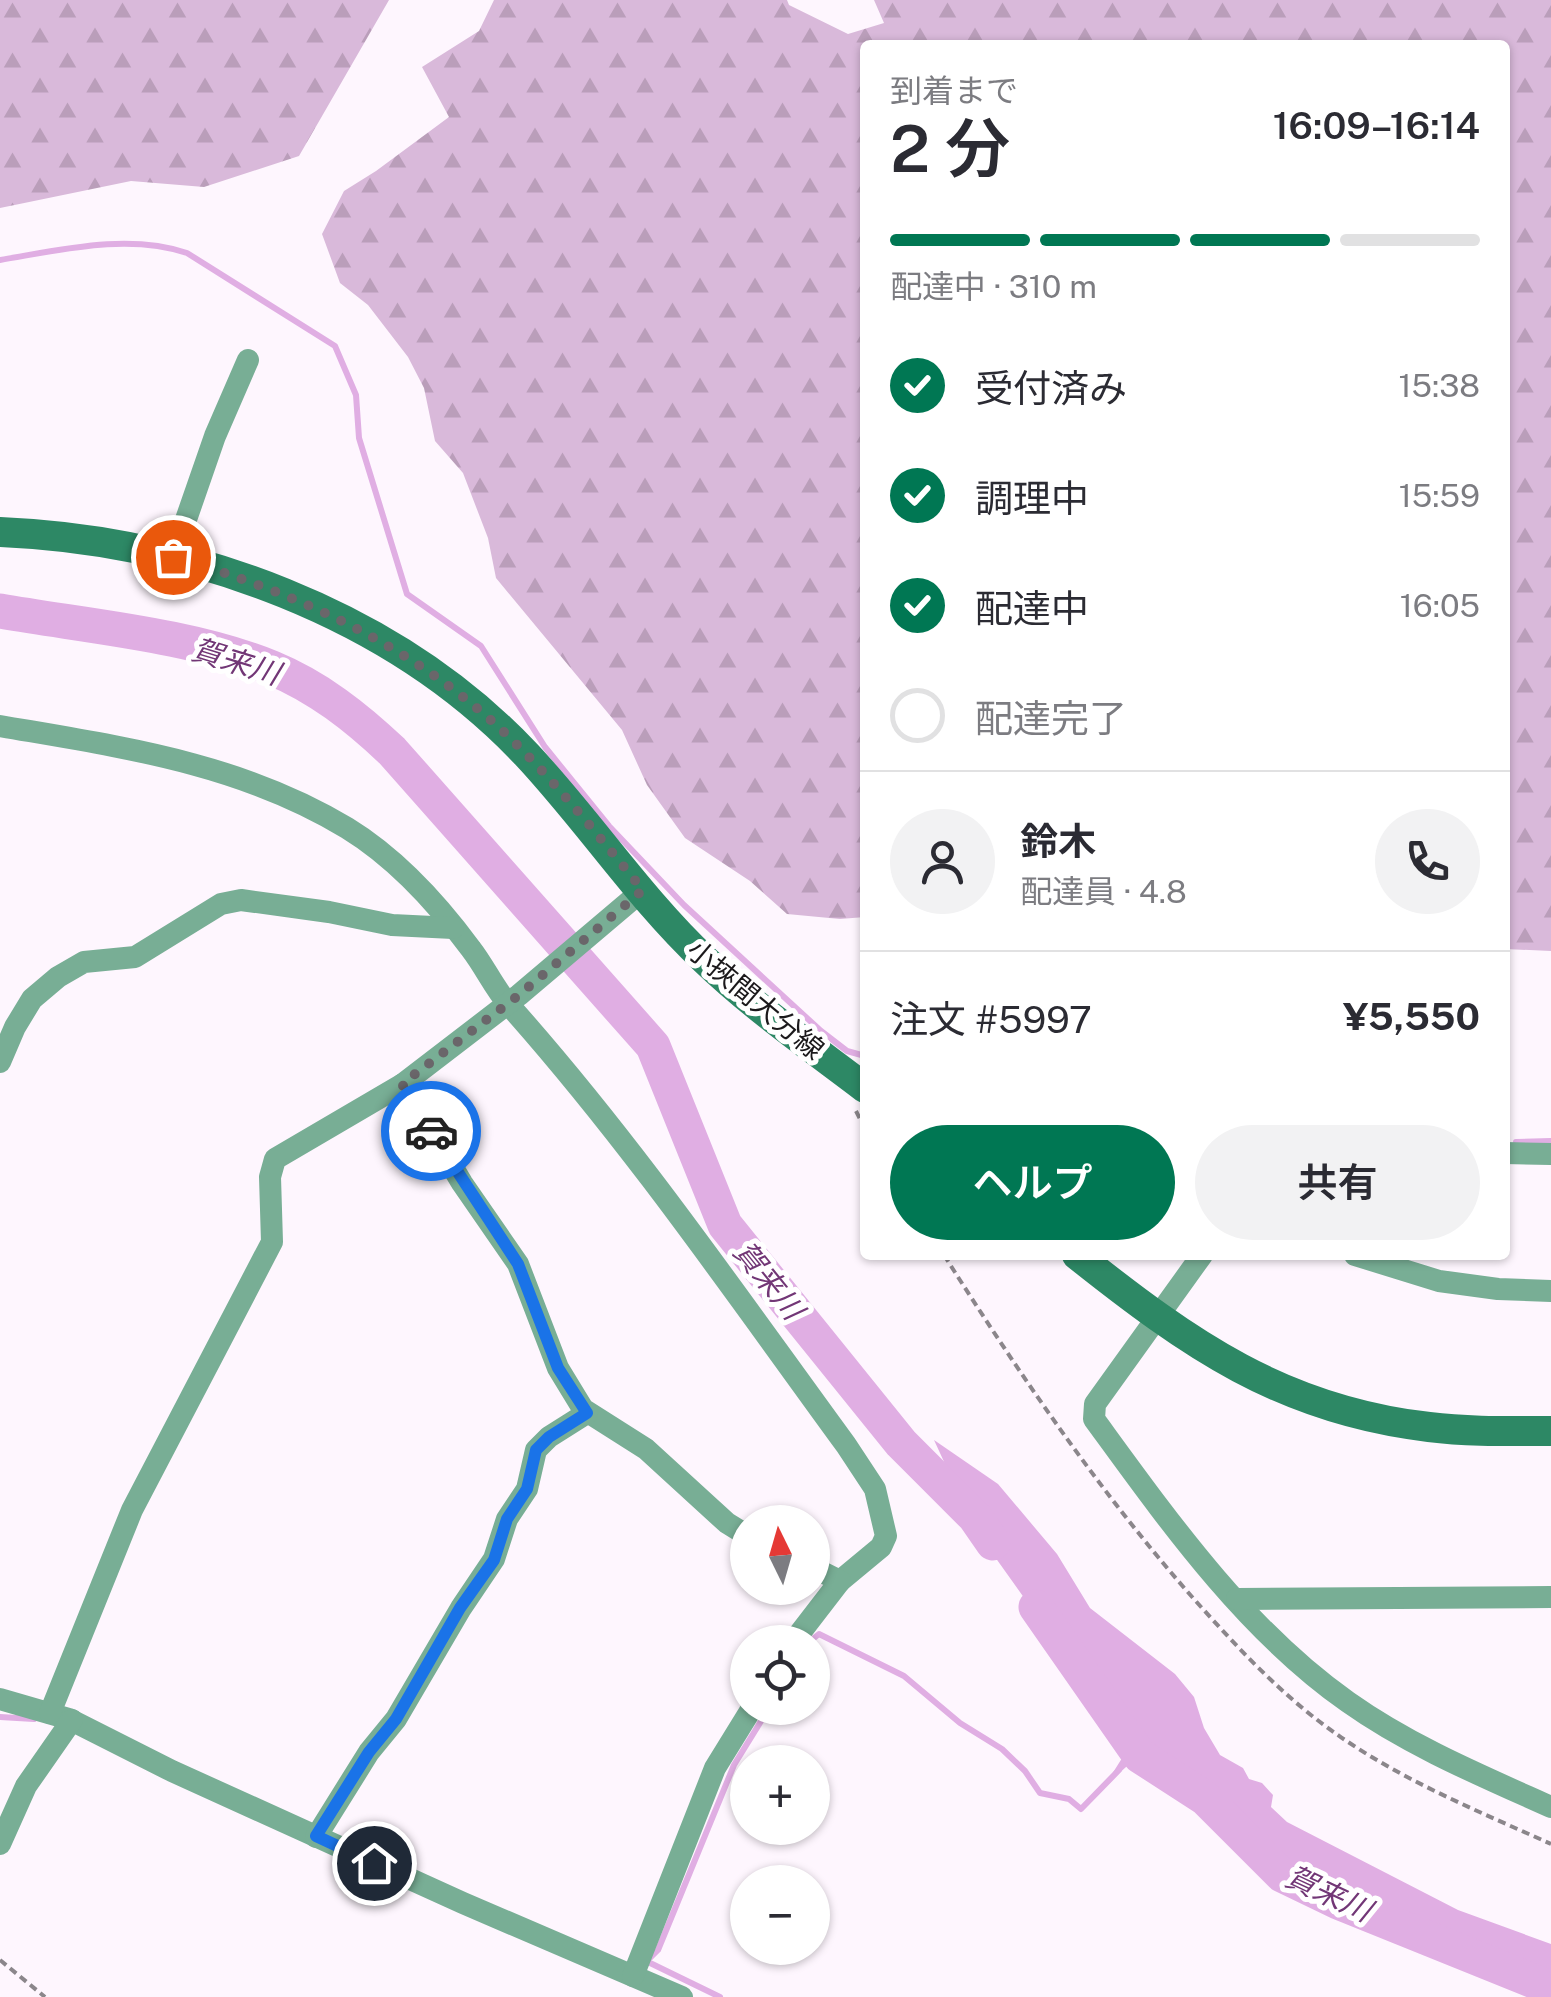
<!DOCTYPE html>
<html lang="ja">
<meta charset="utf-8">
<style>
body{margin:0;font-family:"Public Sans","Noto Sans JP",sans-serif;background:#f2f2f3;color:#2b2b33;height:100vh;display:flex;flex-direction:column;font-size:38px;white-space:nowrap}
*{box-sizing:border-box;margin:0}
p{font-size:32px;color:#7c7c81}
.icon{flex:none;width:55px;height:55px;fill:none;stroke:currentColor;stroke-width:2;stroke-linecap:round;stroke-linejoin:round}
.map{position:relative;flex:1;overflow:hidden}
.sheet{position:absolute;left:860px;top:40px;width:650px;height:1220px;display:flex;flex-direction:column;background:#fff;border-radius:10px;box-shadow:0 2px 8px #0004}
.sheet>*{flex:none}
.needle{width:65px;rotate:355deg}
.buttons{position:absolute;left:730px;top:1505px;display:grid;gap:20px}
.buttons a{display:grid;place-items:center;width:100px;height:100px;border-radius:50%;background:#fff;box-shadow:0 2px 8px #0004;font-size:50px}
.pin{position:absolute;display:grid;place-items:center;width:85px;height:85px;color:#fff;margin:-42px;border:5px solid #fff;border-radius:50%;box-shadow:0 2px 10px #0007}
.courier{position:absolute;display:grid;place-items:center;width:100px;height:100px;margin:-50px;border:8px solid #1a73e8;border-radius:50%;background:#fff;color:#222;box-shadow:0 2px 12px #0007}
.summary em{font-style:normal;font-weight:600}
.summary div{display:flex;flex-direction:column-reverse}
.summary{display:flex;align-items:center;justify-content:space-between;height:170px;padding:0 30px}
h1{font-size:65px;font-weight:600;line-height:75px}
.bar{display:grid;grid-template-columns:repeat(4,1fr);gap:15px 10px;align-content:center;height:120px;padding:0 30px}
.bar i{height:12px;border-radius:8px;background:#e1e1e2}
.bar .selected{background:#007753}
.bar p{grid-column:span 4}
.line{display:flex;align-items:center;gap:25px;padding:0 30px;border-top:2px solid #e1e1e2}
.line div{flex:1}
.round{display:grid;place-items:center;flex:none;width:105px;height:105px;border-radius:52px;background:#f2f2f3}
ol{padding:0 30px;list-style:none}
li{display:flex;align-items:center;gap:30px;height:110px}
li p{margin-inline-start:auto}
li .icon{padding:10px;border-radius:50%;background:#007753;color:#fff;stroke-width:4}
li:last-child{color:#7c7c81}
li i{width:55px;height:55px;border:5px solid #e1e1e2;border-radius:50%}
.primary-button{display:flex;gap:20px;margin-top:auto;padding:20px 30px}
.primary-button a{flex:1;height:115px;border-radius:60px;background:#007753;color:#fff;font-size:40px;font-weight:600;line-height:115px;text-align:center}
.primary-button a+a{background:#f2f2f3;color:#2b2b33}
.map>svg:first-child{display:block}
.forest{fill:url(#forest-firs)}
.water{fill:#e0aee3}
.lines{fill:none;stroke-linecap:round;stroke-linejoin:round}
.stream{stroke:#e0aee3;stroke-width:6}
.river{stroke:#e0aee3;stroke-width:35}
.path{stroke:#8b868b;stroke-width:4;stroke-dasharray:8 5;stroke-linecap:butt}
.street{stroke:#78ae95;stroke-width:22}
.secondary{stroke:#2d8865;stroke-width:30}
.done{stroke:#6a666a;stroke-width:10;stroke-dasharray:0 18}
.route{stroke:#1a73e8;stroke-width:12}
.labels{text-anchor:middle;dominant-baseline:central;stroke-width:10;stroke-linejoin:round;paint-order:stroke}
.street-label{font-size:28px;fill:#1b191b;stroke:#fff}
.water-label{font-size:30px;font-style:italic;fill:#723776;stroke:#fff}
</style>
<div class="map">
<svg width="1551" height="1997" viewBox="0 0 1551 1997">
<defs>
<pattern id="forest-firs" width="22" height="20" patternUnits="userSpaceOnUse" patternTransform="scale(2.5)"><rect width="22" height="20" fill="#d9b9da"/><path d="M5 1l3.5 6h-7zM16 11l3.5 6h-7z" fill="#ba9eba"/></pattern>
</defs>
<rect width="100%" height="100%" fill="#fef6fe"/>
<g class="forest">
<polygon points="0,0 389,0 299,156 204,187 131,181 0,208"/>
<polygon points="494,0 787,0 789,5 848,34 884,23 874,0 1551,0 1551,951 1505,949 1505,45 865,45 865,917 840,919 787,914 750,881 685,838 647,785 622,730 496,578 488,538 463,473 435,441 424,388 408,357 368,305 340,283 322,234 344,191 376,171 449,117 422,67 479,31"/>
</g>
<polygon class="water" points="934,1440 998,1484 1057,1554 1090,1608 1175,1674 1194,1697 1204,1728 1220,1755 1243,1768 1249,1779 1262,1783 1273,1795 1271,1807 1287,1822 1458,1910 1551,1944 1551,1978 1468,1949 1250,1850 1227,1832 1213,1813 1204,1792 1148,1747 1115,1777 1112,1774 1138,1733 1040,1620 975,1529"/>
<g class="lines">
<g class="stream">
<path d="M0,260c60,-10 128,-27 187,-7l148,93 21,49 3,43 48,156 74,52 64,101 64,79 75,79 137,126 26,20 18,5"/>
<polyline points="1516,1142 1551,1141"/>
<polyline points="809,1642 819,1634 904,1676 960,1723 1002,1749 1025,1771 1040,1793 1069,1799 1081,1809 1119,1770"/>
<polyline points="0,1717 34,1719"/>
<polyline points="650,1958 658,1950 734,1765 769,1708"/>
<polyline points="646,1961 720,1997"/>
</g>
<g class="river">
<path d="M0,611c86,15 192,24 272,57 46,19 84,49 120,83l261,295 72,179 176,218 74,74 18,26"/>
<polyline points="1036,1607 1140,1756 1205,1798 1282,1875 1338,1902 1551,1988"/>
</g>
<g class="path">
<polyline points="856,1111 865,1129"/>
<path d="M944,1255c76,120 155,236 249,343 44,49 88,97 142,135 66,47 143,78 216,111"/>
<polyline points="0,1960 45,1997"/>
</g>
<g class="street">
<polyline points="173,557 215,436 248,360"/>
<path d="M0,726c121,21 240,37 347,102 49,30 90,75 124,121 14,18 23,39 38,56 123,138 228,291 337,440l29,44 11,47 -5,11 -41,34 -47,61"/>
<polyline points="0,1062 15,1027 32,999 58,977 84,962 135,957 221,904 241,900 329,912 392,925 453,928"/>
<polyline points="403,1084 462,1183 518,1264 558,1368 583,1409 646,1449 727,1523 748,1536"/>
<polyline points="1505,1153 1551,1154"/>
<path d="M1202,1255l-107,149 -1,15c73,100 151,211 254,283 62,44 134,74 203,105"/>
<polyline points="1355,1255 1439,1281 1498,1289 1551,1291"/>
<polyline points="812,1567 840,1581"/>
<polyline points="1237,1599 1551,1597"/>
<polyline points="0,1699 69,1719 172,1771 463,1903 682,1997"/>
<polyline points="50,1713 132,1510 272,1242 270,1177 275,1159 403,1084 519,995 643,890"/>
<polyline points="316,1837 369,1752 396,1719 461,1608 494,1559 507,1519 527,1489 536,1450 549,1437 587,1413"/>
<polyline points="0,1844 26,1786 72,1720"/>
<polyline points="633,1976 715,1768 752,1708"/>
</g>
<g class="secondary">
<path d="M0,532c190,8 393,81 526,222 62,66 113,144 179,206 49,47 106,87 160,128"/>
<path d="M1077,1255c112,89 205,155 352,172 40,5 81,4 122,4"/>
</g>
</g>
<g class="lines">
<path class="done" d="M173,557c122,35 241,89 334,178 49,47 92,102 136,155l-124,105 -117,89 29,47"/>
<polyline class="route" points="374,1863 316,1836 369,1752 396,1719 460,1608 494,1560 507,1519 527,1489 536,1450 549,1437 587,1413 558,1368 518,1264 431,1131"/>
</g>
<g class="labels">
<g class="street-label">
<text transform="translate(756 999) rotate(40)">小挾間大分線</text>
</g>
<g class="water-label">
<text transform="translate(236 661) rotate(17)">賀来川</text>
<text transform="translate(769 1280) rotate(51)">賀来川</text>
<text transform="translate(1329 1893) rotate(25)">賀来川</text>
</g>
</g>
</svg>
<div class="buttons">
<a><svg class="needle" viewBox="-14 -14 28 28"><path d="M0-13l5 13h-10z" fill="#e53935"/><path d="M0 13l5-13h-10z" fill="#7c7c81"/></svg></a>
<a><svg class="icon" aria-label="locate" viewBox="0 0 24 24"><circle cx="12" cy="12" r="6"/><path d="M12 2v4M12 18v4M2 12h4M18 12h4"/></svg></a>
<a>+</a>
<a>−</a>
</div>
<div class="pin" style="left:173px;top:557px;background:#ea580c"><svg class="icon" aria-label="bag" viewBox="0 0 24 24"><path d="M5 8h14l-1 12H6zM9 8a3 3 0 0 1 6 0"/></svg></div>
<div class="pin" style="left:374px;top:1863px;background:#1f2937"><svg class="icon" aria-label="home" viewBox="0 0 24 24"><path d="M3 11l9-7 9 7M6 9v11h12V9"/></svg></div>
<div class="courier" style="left:431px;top:1131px"><svg class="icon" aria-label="car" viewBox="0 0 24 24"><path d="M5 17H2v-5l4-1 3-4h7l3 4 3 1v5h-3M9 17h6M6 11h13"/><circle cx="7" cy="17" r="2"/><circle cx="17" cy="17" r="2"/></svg></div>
<section class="sheet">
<div class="summary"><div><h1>2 分</h1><p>到着まで</p></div><em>16:09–16:14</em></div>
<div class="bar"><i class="selected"></i><i class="selected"></i><i class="selected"></i><i></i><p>配達中 · 310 m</p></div>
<ol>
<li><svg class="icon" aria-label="check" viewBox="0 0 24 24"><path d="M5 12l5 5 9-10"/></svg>受付済み<p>15:38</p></li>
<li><svg class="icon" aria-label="check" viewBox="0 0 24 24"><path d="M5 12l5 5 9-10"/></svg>調理中<p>15:59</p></li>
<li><svg class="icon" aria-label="check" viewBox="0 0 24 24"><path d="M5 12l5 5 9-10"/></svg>配達中<p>16:05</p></li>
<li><i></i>配達完了</li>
</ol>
<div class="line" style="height:180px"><a class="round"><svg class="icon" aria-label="person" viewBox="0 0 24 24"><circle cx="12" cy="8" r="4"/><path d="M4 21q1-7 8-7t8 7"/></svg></a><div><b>鈴木</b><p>配達員 · 4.8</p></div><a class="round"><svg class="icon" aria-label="phone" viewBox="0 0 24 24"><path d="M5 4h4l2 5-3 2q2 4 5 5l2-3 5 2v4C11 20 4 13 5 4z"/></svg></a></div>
<div class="line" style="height:130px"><div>注文 #5997</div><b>¥5,550</b></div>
<div class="primary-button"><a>ヘルプ</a><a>共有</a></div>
</section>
</div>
